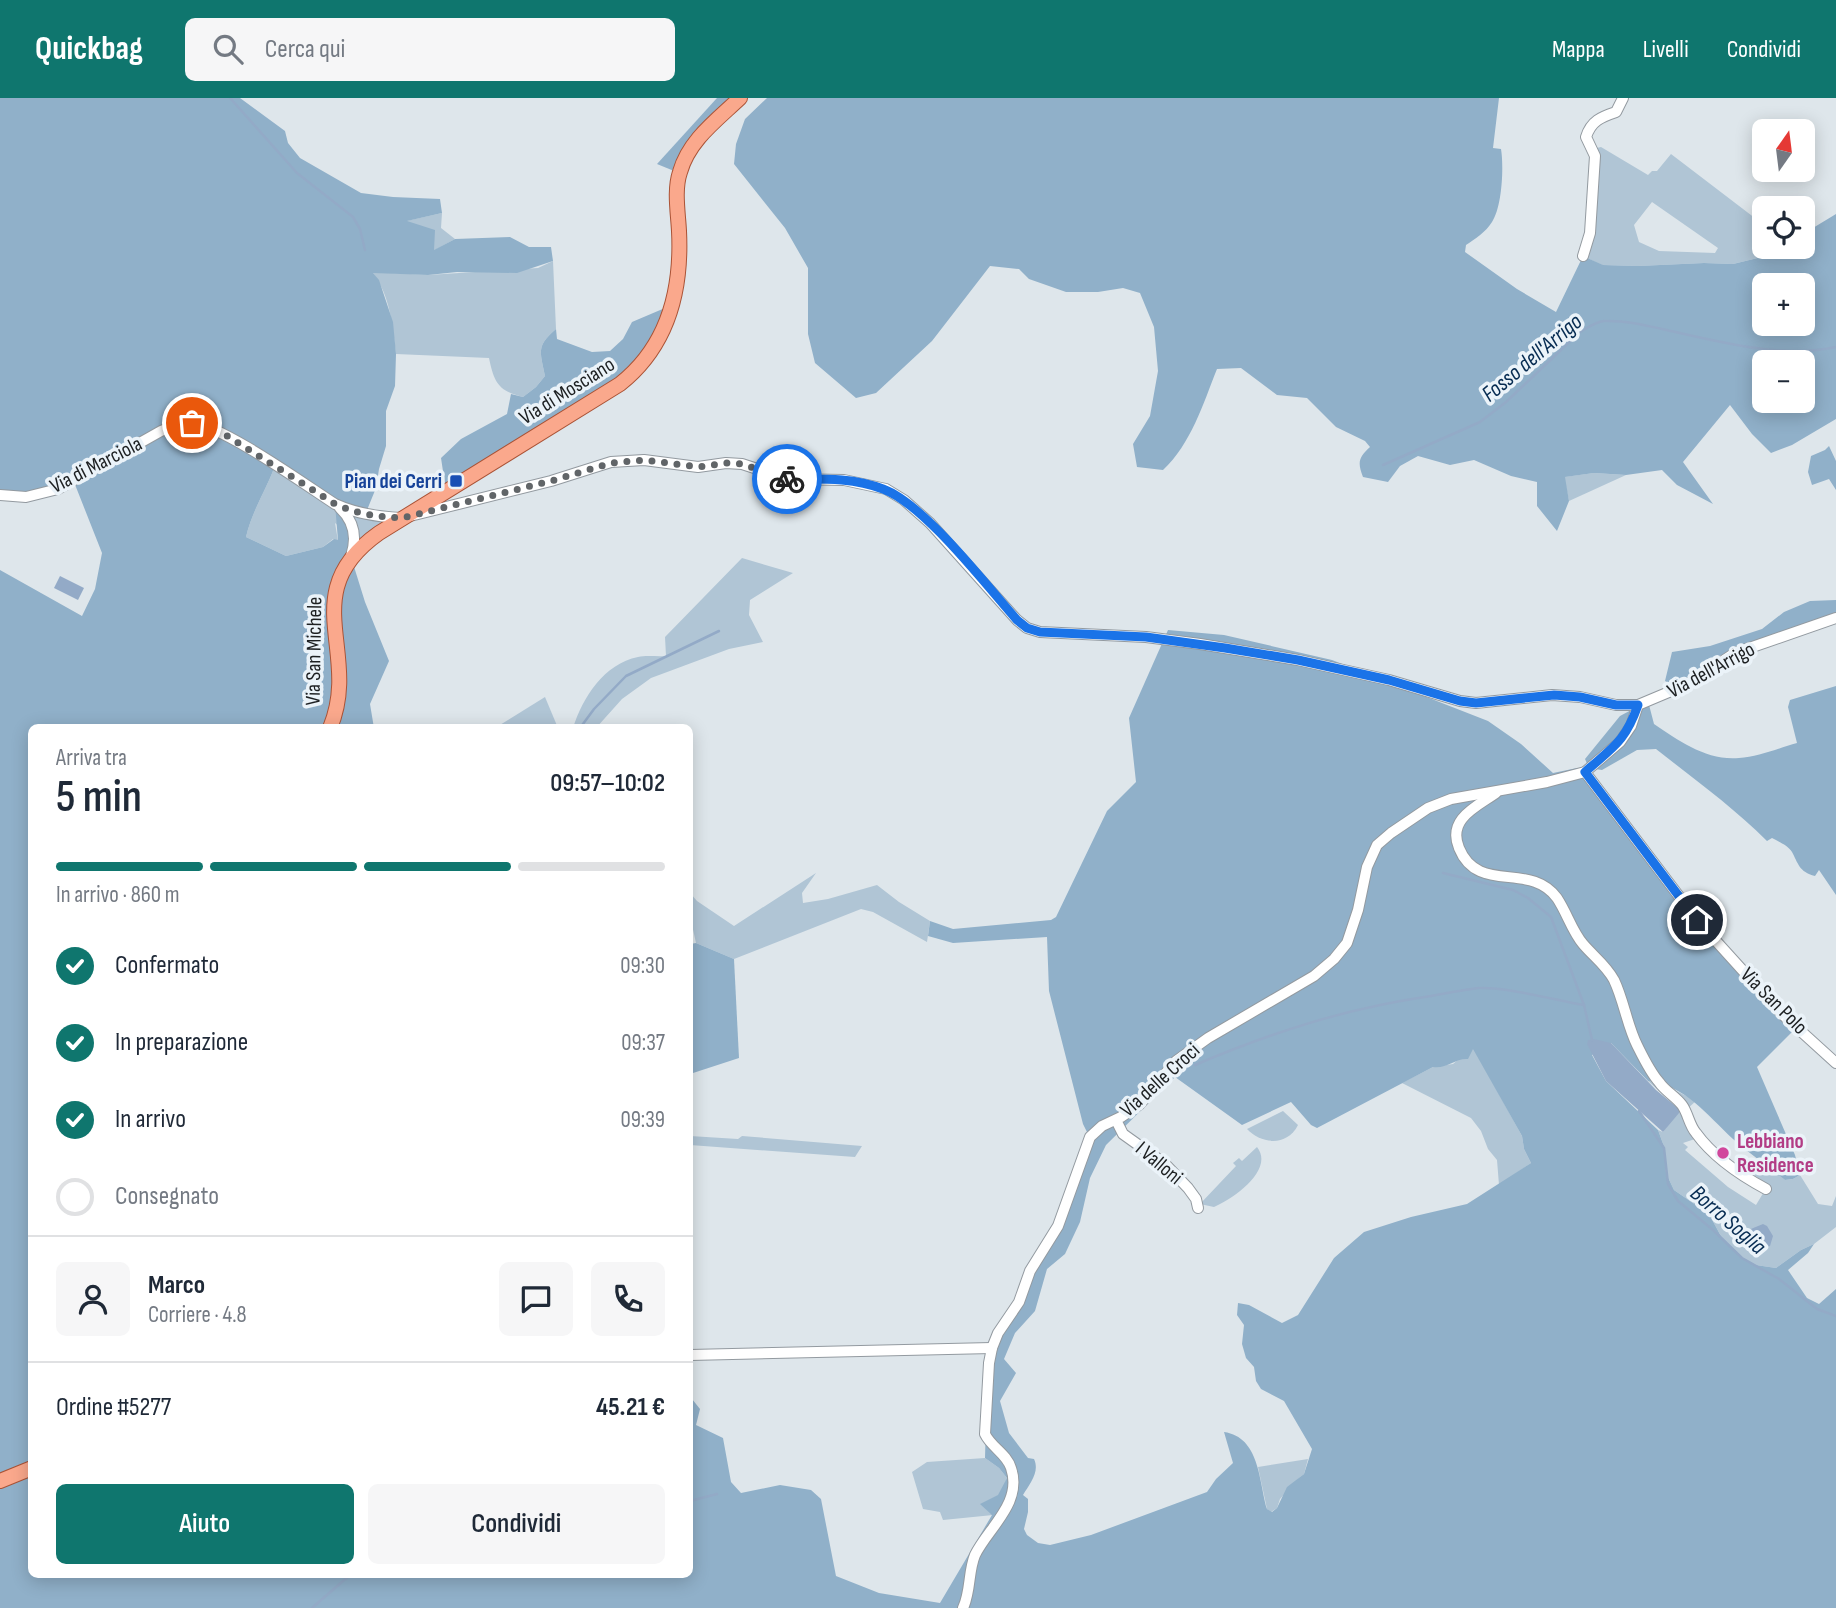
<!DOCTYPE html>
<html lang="it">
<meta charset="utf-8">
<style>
body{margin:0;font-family:"Sofia Sans Condensed",sans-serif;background:#f6f6f7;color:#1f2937;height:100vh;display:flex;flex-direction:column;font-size:26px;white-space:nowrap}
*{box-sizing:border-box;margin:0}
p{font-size:23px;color:#747a83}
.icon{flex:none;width:38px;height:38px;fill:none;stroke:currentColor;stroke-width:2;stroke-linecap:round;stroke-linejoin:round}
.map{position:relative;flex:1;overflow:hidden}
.details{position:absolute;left:28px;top:626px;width:665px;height:854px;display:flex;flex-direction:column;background:#fff;border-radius:10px;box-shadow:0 4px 18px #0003}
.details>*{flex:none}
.needle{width:46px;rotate:14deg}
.fabs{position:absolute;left:1752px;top:21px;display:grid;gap:14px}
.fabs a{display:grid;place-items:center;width:63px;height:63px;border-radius:10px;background:#fff;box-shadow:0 4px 18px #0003;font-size:35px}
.pin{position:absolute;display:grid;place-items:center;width:60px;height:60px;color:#fff;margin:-30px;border:4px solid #fff;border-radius:50%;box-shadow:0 2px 7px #0007}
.courier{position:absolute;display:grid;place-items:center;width:70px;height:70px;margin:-35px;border:5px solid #1a73e8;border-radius:50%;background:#fff;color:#222;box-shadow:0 2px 9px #0007}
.head em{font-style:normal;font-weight:600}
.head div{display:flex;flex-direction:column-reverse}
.head{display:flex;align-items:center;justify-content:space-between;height:119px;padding:0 28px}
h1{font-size:46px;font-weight:600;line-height:52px}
.bar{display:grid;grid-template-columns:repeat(4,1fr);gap:10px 7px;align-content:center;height:84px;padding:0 28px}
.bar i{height:9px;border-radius:5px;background:#e0e1e3}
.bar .active{background:#0f766e}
.bar p{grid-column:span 4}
.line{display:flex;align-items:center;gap:18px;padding:0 28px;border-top:2px solid #e0e1e3}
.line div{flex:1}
.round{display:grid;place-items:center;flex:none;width:74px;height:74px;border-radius:10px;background:#f6f6f7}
ol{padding:0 28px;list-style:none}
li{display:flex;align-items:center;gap:21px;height:77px}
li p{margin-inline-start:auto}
li .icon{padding:7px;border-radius:50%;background:#0f766e;color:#fff;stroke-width:4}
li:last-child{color:#747a83}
li i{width:38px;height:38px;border:4px solid #e0e1e3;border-radius:50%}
.cta{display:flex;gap:14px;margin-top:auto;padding:14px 28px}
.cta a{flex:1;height:80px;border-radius:10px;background:#0f766e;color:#fff;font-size:28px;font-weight:600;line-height:80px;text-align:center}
.cta a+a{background:#f6f6f7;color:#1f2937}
header{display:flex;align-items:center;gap:42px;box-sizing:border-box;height:98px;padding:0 35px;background:#0f766e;color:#fff}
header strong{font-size:33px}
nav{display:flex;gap:38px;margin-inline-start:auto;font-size:24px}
.search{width:490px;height:63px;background:#f6f6f7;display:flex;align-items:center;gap:18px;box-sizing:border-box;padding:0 24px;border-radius:10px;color:#747a83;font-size:26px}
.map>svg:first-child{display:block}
.green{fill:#b0c5d5;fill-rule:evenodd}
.forest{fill:#90b0c9;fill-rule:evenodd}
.water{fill:#93aac7}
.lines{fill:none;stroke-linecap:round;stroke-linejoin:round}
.stream{stroke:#93aac7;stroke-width:2.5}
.minor-casing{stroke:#939aa0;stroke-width:12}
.major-casing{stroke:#aa5336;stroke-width:16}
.minor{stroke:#fff;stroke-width:10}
.major{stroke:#faa88c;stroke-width:14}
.done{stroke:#616568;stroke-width:7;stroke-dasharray:0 12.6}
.route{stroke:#1a73e8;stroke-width:9}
.transit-dot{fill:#1a4fb4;stroke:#ebf3f9;stroke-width:2.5}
.hotel-dot{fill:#d1479c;stroke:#ebf3f9;stroke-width:2.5}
.labels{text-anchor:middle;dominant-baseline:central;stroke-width:7;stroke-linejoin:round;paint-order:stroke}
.street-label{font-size:21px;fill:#1d2022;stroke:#ebf3f9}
.transit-label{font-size:21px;font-weight:bold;fill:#164399;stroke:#ebf3f9;text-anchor:end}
.hotel-label{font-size:21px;font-weight:bold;fill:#b23c85;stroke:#ebf3f9;text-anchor:start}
.water-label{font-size:23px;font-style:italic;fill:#072c52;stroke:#ebf3f9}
</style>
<header>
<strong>Quickbag</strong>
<div class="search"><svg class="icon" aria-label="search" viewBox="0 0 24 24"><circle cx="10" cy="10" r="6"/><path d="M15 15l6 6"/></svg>Cerca qui</div>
<nav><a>Mappa</a><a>Livelli</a><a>Condividi</a></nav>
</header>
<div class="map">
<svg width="1836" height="1510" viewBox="0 0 1836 1510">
<rect width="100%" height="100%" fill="#dee6eb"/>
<g class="green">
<path d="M1601,49l47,28 4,-4h5l14,-17 93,71v22h17l-7,7 -41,10 -29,-1 -66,3 -36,-1 -19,-9 7,-23 2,-84zM1652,104l66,46 -3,5 -56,-2 -20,-9 -5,-17z"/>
<polygon points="442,115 441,130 455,141 433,153 406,123"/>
<path d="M553,163l3,68c-20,17 -16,22 -11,47l-9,11 -13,10c-25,-6 -29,-15 -34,-39l-93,-4c-3,-27 -6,-60 -24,-82l56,3 110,-7z"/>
<path d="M275,368l60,38 67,14 -40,27 -27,-22 3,18 -5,-2 -10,8 -37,9 -40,-19c6,-26 20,-47 29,-71z"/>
<polygon points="1594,375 1626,377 1569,403 1564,379"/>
<path d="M742,460l51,15 -43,27 -1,15 14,27 -34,7 -78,29 -29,21 -26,29h-23c10,-31 31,-64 65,-71 9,-2 19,0 28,-1l-1,-19z"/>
<polygon points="545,599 558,630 495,630"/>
<polygon points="816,775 802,795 803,805 828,801 877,787 899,804 930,823 927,844 873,814 861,811 734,861 696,845 690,818 690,795 697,803 734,828"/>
<polygon points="1473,949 1522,1038 1524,1051 1531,1065 1499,1087 1497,1062 1488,1051 1481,1033 1471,1020 1402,985 1433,969 1453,966"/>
<polygon points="1648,983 1659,984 1696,1003 1687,1011 1695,1041 1683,1045 1688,1049 1685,1052 1728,1089 1756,1107 1768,1087 1750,1074 1759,1061 1785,1082 1793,1081 1800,1077 1818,1106 1832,1108 1836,1098 1836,1129 1814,1146 1801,1152 1776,1170 1756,1167 1742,1160 1722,1140 1709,1116 1674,1092 1666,1075 1665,1051 1658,1032 1663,1034 1679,1011"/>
<path d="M1283,1013l15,14c-11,22 -37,19 -51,4z"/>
<polygon points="690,1038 738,1041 742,1038 862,1048 855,1059 690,1047"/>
<path d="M1257,1049c18,23 -24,52 -43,60l-14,-3 36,-38 -3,-3 6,-5 3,3z"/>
<polygon points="985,1360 999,1370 1007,1380 993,1417 943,1422 940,1414 923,1411 912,1374 927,1364"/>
<polygon points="1308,1361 1304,1376 1298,1381 1280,1401 1277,1410 1271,1414 1267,1411 1258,1369"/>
</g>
<g class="forest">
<path d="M0,0h240l45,33 3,12 12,15 61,35 32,4 47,2 2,14 -35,8 28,9 -1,20 21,-11 55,-2 19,10h22l2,14 -36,12 -60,-1 -29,3 -55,-2 6,7 14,42 3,32 -1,32 -9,25v35l-7,23 -3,19 -11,27h-19l5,42 14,45 24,59 -19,43 4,24h-342v847h658v-176h2l8,10 -4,16 27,13 8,44 10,11 39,-8 31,5 10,9 15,77 43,17 61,10 52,-88 -12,-11 18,-9 9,-17 -8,-10 -14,-10 1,-36 7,-74 66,-122 31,-88 -7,-14 -34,-133 -2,-54 -94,6 -25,-7 2,-15 23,8 98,-9 5,-3 51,-106 29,-29 -7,-64 39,-88 56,5 108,25 156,61 33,23 32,29 24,-5 8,4 112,148 100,107 -40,40 38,88 5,20 -7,4 -8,1c-18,-14 -36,-27 -52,-41 -26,-24 -48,-54 -85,-58l-37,-38 -19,12 14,26 52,49 7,19 1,24 8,17 35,24 13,24 21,20 13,7 20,3 25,-18 13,-6 -6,9 -20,17 19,28 12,6 17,-15v319h-1836v-1038l82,46 13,-27 7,-36 -28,-71 -16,7 -58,6zM275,368l60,38 3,36 -4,-1 -11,8 -37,9 -40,-19c6,-26 20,-47 29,-71zM1473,951l49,87 2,13 7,14 -64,41 -56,13 -47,15 -30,26 -36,57 -16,8 -33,-18 -11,-2 -1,12 7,10 -2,19 4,14 8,9 2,14 5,8 23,12 28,48 -8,25 -17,13 -10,21 -5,4 -5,-3c-8,-27 -7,-72 -43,-77l9,31 -17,16 -9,13 -116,43 -41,10 -12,-2 -11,-8 -3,-6 4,-17v-13l-5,-4c7,-12 17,-23 11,-36l-6,-1 -19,-25 -9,-32 16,-28 -12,-14 11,-26 20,-22 12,-42 18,-15 15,-32 10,-44 16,-33 69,-68 67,48 49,-23 20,23 6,3 116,-61c14,2 22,-9 35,-8z"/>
<polygon points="717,0 740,0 679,75 657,66"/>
<path d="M767,0h732l-6,50 8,1c3,18 1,58 -9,73 -6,10 -17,17 -26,23l-1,7 52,37 39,23 27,-56 20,9 35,1 66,-3 29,1 41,-10 7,-7h21l1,-13 33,-20v205l-44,26 -21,8 -19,-19 -22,-29 -47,57 30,42 -36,-19 -15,-15 -36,5 -32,-2 -29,4 4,24 -12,30 -20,-25v-24l-26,-6 -37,-16 -24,5 -32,-9 -18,10 -12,16 -25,-5c-6,-15 -4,-20 7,-30l-5,-6 -29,-14 -29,-29 -30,-3 -36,-27 -24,1c-14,35 -26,75 -54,101l-26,-3 -4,-23 17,-28 8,-45 -4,-44 -14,-34 -17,-5 -25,4h-32l-37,-13 -10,-10 -29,-3 -58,75 -56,52 -20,5 -41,-35 -7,-29v-66l-23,-40 -51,-64 2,-20 9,-25zM1764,187h38v39h-38zM1764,264h38v39h-38z"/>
<path d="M672,207l-36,67 -190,119 -5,-33 20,-19 46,-25 4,-20 12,3 13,-10 9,-11c-5,-25 -9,-30 11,-47l1,10 35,13 18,-1 13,-12 9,-17z"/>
<polygon points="1829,348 1836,363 1836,392 1829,381 1812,387 1808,374 1811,358 1825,352"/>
<polygon points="1836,502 1836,518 1719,558 1711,567 1675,588 1665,583 1672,554 1710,548 1762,531 1784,514 1810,503"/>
<path d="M1836,588v209l-17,-25 -4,6c-16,-4 -17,-13 -23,-24 -4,-7 -13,-10 -20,-14l-5,3c-34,-34 -73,-62 -111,-92l-19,1 -35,20 -13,-2 -4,-9 35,-43 28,-15 6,23c25,17 53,37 85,34 19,-1 40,-10 58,-15l-9,-36 2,-7z"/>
<polygon points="696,845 734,861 739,960 690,976 690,846"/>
</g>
<g class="water">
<polygon points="60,478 84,490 78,502 54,490"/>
<polygon points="1594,941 1611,945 1656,992 1679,1011 1679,1015 1663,1034 1606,983 1587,946 1588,942"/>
<polygon points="1763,1126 1767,1128 1773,1138 1770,1148 1759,1152 1744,1142 1746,1133"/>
</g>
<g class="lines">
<g class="stream">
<polyline points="230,0 297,75 353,119 360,131 365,152"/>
<path d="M1383,367l97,-43 26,-20 74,-70c7,-4 15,-10 24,-11 25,-1 52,7 76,12 48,11 106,25 156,14"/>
<polyline points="580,630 594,611 626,578 719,533"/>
<polyline points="1443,775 1513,792 1528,800 1551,819 1584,907 1592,942"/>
<path d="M1195,967c78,-33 152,-57 236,-69 16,-3 32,-6 48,-8 28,-1 76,12 105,17"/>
<polyline points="1639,1013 1664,1050 1668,1086 1678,1103 1713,1132 1742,1160 1779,1181 1817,1211 1836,1218"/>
<polyline points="690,1403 717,1396"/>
<polyline points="312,1510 350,1477"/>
</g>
<g class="minor-casing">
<g id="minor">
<path d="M1583,158l7,-23 5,-77 -9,-19c5,-16 15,-20 30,-25l7,-14"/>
<path d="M0,397l26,2 32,-8 103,-58c9,-4 21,-9 31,-8 30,2 115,63 143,81 22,10 43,13 67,14l149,-37 60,-19 33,-2 54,7 28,-4 16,1 46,15 56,1 42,9 18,11 26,23 87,97 10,8 13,4 106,5 54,7 98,16 91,20 71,21 16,2 76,-8 28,2 36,8h22l50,-21 47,-31 101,-35"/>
<path d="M340,410c15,14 17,30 11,48"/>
<polyline points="1585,674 1697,822 1782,916 1836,965"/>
<path d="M1496,695c-20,14 -49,26 -37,55 19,47 71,13 98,50 10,15 15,33 26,46 11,13 23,21 31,36 10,21 13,45 23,65 6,12 13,27 22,37 6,9 16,14 23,23 6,8 7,20 14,28 18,25 44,42 70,56"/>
<polyline points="1116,1022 1123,1036 1165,1066 1188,1090 1196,1101 1198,1110"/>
<polyline points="690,1257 992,1250"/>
<path d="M963,1510c8,-17 5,-36 12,-53 13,-27 48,-52 36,-87 -4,-14 -20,-21 -26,-34l4,-71 3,-15 6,-15 21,-31 11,-31 28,-45 32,-89 12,-11 19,-9 19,-13 36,-43 32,-23 106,-62 20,-17 13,-16 11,-33 9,-43 10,-22 14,-12 37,-25 23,-9 96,-17 38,-10 35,-30 11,-16 7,-21"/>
</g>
</g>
<g class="major-casing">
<g id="major">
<path d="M330,630c32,-76 -36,-135 49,-195l241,-149c48,-38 62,-94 59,-153 -1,-19 -5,-41 1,-59 9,-32 37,-52 60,-74"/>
<polyline points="0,1383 32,1370"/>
</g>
</g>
<use href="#minor" class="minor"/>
<use href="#major" class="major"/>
</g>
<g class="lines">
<path class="done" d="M192,325l29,9 114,72c22,10 43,13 67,14l149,-37 60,-18 34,-3 53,7 28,-4 16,1 45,15"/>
<path class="route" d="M787,381c33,0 65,-2 96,10 41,15 103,96 134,131l10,8 13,4 106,5 79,11 73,12 91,20 71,21 16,2 78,-8 26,2 36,8h22c-13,37 -25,42 -53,67l112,148"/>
</g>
<rect class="transit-dot" x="449" y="376" width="14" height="14" rx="3.5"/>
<circle class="hotel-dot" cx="1723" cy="1055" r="7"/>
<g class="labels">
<g class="street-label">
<text transform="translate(567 293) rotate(-32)">Via di Mosciano</text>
<text transform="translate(96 367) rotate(-27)">Via di Marciola</text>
<text transform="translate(314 553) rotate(-89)">Via San Michele</text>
<text transform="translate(1711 572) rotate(-28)">Via dell'Arrigo</text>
<text transform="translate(1774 903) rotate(45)">Via San Polo</text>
<text transform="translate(1160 982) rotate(-42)">Via delle Croci</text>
<text transform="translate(1159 1065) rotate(40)">I Valloni</text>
</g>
<g class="transit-label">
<text x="442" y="383">Pian dei Cerri</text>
</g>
<g class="hotel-label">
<text x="1737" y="1043">Lebbiano<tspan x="1737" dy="24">Residence</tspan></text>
</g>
<g class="water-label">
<text transform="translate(1532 260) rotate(-40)">Fosso dell'Arrigo</text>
<text transform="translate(1728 1122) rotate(41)">Borro Soglia</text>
</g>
</g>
</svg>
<div class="fabs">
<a><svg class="needle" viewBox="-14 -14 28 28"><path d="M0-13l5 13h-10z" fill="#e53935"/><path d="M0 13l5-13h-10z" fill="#747a83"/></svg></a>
<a><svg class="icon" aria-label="locate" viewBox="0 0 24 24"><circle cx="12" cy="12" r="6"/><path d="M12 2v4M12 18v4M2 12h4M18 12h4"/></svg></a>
<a>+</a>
<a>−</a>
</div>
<div class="pin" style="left:192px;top:325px;background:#ea580c"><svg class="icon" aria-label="bag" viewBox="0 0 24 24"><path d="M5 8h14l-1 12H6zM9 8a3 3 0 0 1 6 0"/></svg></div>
<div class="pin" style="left:1697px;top:822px;background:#1f2937"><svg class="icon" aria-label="home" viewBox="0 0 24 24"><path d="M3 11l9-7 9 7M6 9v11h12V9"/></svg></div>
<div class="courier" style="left:787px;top:381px"><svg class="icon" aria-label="bike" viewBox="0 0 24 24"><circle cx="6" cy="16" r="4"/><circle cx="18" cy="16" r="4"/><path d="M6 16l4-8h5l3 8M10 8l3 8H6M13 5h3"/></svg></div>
<section class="details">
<div class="head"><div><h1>5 min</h1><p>Arriva tra</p></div><em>09:57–10:02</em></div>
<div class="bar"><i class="active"></i><i class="active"></i><i class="active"></i><i></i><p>In arrivo · 860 m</p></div>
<ol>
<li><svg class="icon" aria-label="check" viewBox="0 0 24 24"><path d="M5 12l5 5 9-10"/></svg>Confermato<p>09:30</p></li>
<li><svg class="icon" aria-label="check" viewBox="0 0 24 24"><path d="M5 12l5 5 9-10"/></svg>In preparazione<p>09:37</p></li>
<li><svg class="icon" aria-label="check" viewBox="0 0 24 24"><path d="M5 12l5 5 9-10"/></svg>In arrivo<p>09:39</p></li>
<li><i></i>Consegnato</li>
</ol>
<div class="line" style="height:126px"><a class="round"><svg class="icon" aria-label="person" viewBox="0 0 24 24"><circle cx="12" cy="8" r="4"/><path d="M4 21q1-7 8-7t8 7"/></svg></a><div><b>Marco</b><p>Corriere · 4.8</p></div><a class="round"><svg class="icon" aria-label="chat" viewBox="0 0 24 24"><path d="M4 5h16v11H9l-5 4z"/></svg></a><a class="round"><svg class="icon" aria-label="phone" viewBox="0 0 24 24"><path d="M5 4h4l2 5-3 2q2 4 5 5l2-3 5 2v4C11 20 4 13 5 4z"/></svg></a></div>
<div class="line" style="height:91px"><div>Ordine #5277</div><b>45.21 €</b></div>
<div class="cta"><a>Aiuto</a><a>Condividi</a></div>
</section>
</div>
